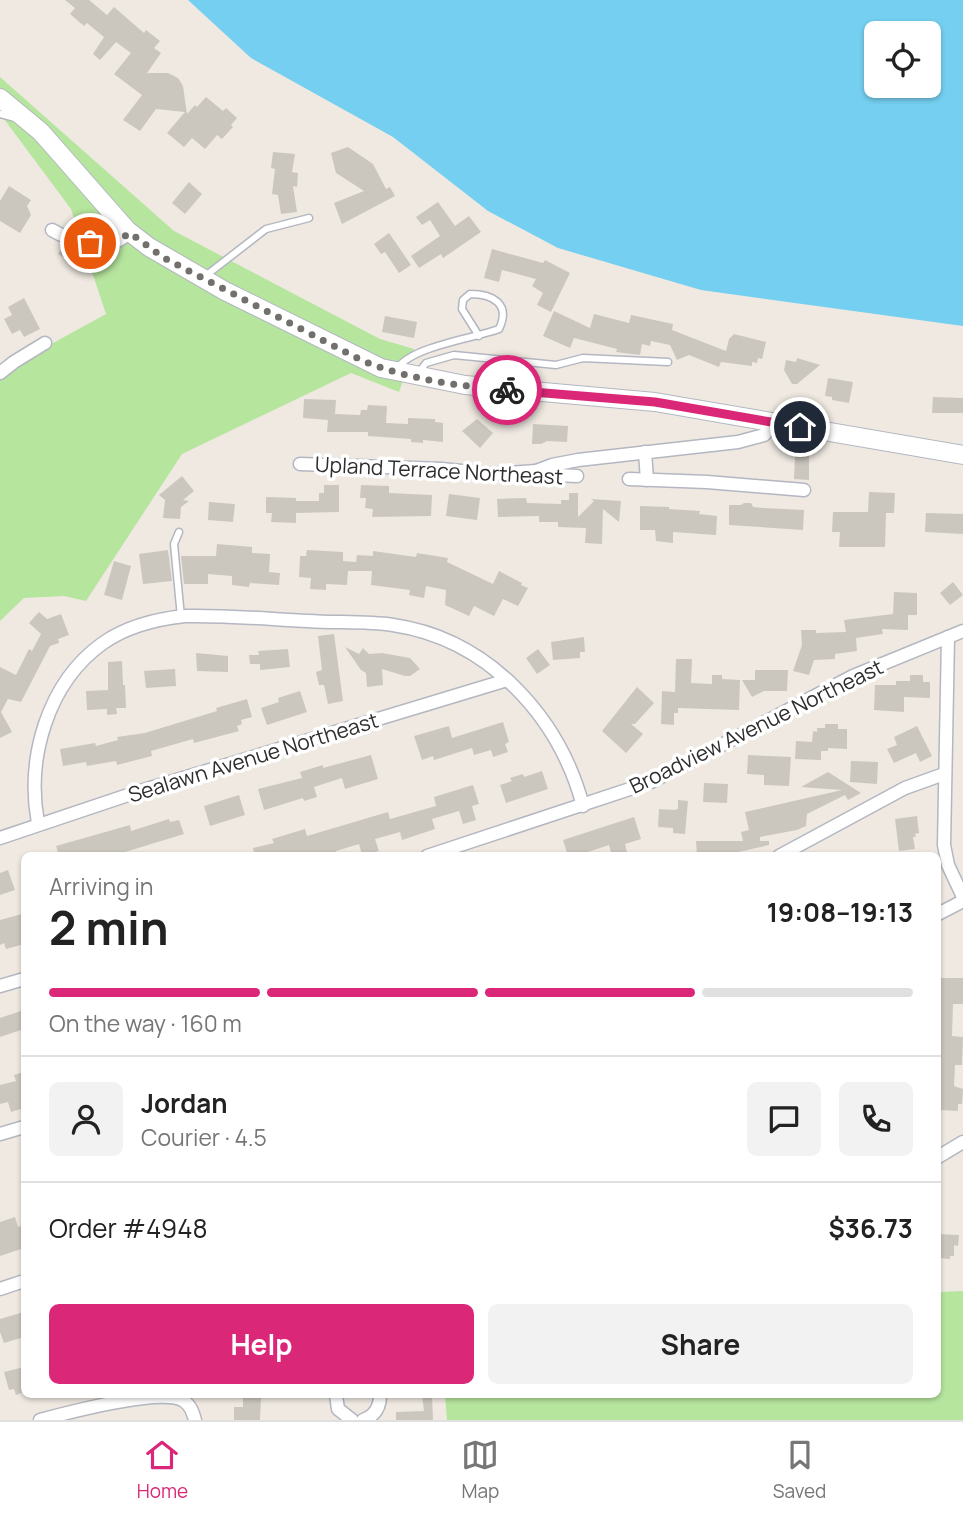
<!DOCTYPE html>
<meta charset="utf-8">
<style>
body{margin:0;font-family:Manrope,sans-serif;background:#f2f2f2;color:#222;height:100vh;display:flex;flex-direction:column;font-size:26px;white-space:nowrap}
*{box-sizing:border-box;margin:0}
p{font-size:23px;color:#767676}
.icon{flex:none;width:38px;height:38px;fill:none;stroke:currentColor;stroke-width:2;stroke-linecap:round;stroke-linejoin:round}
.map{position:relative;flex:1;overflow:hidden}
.details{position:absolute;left:21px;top:852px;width:920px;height:546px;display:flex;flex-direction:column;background:#fff;border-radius:10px;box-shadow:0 2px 5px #0004}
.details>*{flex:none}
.controls{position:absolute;left:864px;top:21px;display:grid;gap:14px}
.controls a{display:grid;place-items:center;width:77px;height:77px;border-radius:10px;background:#fff;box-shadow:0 2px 5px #0004;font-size:35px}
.pin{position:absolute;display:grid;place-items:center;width:60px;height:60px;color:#fff;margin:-30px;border:4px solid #fff;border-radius:50%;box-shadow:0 2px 7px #0007}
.courier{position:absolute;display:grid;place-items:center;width:70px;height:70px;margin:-35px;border:5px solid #db2777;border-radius:50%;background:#fff;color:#222;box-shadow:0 2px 9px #0007}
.overview em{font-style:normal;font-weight:700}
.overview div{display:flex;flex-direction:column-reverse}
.overview{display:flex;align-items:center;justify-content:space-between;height:119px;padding:0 28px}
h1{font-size:46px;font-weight:700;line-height:52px}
.bar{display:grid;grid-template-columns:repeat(4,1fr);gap:10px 7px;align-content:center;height:84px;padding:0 28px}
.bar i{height:9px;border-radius:5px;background:#e0e0e0}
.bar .on{background:#db2777}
.bar p{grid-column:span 4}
.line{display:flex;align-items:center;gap:18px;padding:0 28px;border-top:2px solid #e0e0e0}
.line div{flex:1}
.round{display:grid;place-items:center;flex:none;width:74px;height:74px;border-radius:10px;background:#f2f2f2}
.action{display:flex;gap:14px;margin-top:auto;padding:14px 28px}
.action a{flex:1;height:80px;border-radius:10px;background:#db2777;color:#fff;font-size:28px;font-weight:700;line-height:80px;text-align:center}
.action a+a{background:#f2f2f2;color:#222}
.dock{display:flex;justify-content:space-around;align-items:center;height:98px;border-top:2px solid #e0e0e0;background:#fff;font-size:19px;color:#767676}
.dock a{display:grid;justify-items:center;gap:4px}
.dock .on{color:#db2777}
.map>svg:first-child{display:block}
.green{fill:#b6e59e}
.water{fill:#75cff0;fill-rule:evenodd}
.building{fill:#cbc7bf}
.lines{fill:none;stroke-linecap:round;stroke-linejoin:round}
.lane-casing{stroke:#b4b7c1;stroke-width:9}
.street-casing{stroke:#b4b7c1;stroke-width:15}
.secondary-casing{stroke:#b4b7c1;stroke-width:20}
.lane{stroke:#fff;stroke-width:6}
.street{stroke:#fff;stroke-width:12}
.secondary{stroke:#fff;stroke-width:18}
.done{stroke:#726f6d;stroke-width:7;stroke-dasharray:0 12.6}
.route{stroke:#db2777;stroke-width:9}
.labels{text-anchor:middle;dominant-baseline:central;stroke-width:7;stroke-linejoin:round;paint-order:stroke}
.street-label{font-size:21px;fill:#2e2e2e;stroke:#fff}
</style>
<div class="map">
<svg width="963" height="1420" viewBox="0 0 963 1420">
<rect width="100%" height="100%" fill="#efe9e1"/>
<g class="green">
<polygon points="0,77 174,231 380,339 414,349 399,392 351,373 182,454 86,601 64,596 24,598 0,621 0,372 106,314 71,209 4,119 0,118"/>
<polygon points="963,1291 963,1420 447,1420 445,1395 938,1395 938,1292"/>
</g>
<path class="water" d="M188,0h775v326l-262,-36 -143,-42 -70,-37 -95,-74 -142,-79zM877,33h52v53h-52z"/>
<g class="building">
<polygon points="65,0 89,0 107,15 114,7 144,33 146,30 160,41 154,48 161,53 147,73 168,73 178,78 183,86 187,114 195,105 197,107 206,97 223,111 226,108 237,118 231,125 233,127 222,139 217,135 205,149 192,138 184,147 167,133 185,112 156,109 140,131 123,120 142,95 114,74 131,53 116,42 100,60 93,54 104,37 87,23 84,26 70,14 75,8"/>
<polygon points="348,147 373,164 386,189 390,187 395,196 342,224 334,203 364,191 336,173 331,153"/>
<polygon points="273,152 295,154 292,172 298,173 297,187 293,186 297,212 281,214 278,195 272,194 275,169 271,168"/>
<polygon points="189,182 202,194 185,214 172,203"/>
<polygon points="9,186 31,200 27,206 31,215 20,233 0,221 0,201"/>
<polygon points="438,202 455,226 469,216 481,232 443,258 441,254 419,268 411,256 440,236 430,220 422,225 416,217"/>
<polygon points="389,233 411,265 399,273 385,252 381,254 374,244"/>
<polygon points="64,245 84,256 78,266 58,254"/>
<polygon points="492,249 543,263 545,260 570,273 551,312 537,305 543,293 532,286 536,279 502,270 499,282 484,278"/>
<polygon points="24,298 40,329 24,337 20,330 12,334 4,319 12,315 8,307"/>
<polygon points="554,311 590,328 594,314 629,323 631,315 673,324 672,330 726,351 729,339 734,334 766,342 762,359 758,358 757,363 752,362 752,366 721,362 719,367 689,355 677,360 670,345 651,341 650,346 642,344 640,355 616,352 617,349 574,338 570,348 543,336"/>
<polygon points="385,316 417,322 414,338 382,332"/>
<polygon points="797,358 820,365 797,384 792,384 784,370 786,360 796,362"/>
<polygon points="828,378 853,382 849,403 832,400 832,397 825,396"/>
<polygon points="933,397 963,398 963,413 932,413"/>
<polygon points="304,399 336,400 335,414 360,415 361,410 367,410 368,405 387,406 386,423 408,424 408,418 435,419 435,422 443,423 443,442 423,440 423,443 411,442 411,439 368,436 368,432 327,432 328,420 303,418"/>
<polygon points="477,419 493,433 480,448 462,431"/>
<polygon points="533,424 568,426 567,442 547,441 541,444 532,444"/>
<polygon points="795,456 809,456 809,480 794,479"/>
<polygon points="182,476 194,491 183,500 189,501 181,507 180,519 163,518 165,500 159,495"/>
<polygon points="324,485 339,485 339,512 296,513 296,523 271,522 272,513 266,513 266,497 296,498 296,501 319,501 319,493 324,493"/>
<polygon points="361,485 389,486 389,493 432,495 431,516 372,517 373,509 365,508 366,498 360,498"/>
<polygon points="869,492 895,493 894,513 886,513 885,547 839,547 840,532 832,532 833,512 868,512"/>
<polygon points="569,493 578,493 578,517 594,501 591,499 621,501 619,522 603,509 602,544 585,543 586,528 558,527 558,522 539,522 539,516 498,517 497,499 526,498 527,503 561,504 561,500 569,500"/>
<polygon points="449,494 480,498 477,520 446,516"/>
<polygon points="209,502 235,504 233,522 208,520"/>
<polygon points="744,503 751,503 753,507 764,508 804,510 803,530 729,525 729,505 741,505"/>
<polygon points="640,506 669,507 669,509 700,511 699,514 717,516 716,535 673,532 673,543 656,541 655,530 640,530"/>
<polygon points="926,513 963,514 963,534 925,532"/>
<polygon points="217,544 252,547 252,553 270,554 269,572 280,573 279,585 250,583 249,587 232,585 232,576 208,574 208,584 184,584 181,556 216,556"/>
<polygon points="168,550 172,581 143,584 139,554"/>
<polygon points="307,550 343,552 343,561 356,562 357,555 373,556 373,551 416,557 417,553 448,558 447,562 493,584 499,571 522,583 521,585 528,588 518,606 503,599 494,616 474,606 469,616 445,605 446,590 426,586 424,598 409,595 410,590 371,585 372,571 348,571 347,585 326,584 326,590 310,589 311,578 299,577 300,556 306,556"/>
<polygon points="114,561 131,566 122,600 104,595"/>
<polygon points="953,582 963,595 950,605 940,593"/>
<polygon points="894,592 917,593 917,615 908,615 908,630 882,629 883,634 856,638 857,651 835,654 835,659 814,660 809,675 793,671 802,645 801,630 816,630 816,633 846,632 844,620 893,614"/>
<polygon points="39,612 47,619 61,614 69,635 58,639 59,643 50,646 21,702 8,699 1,712 12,732 0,738 0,667 16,675 29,649 32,651 41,634 29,623"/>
<polygon points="334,634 343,701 328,704 324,685 319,685 316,672 322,670 318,636"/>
<polygon points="584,637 585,652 580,652 580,658 553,660 551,642"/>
<polygon points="345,647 359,654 363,648 369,654 382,653 410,658 420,669 410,676 405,676 382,669 383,685 367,687 366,673 361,670"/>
<polygon points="288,649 290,667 260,670 260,664 250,664 249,655 259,655 258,651"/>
<polygon points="538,649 550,665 537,674 526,658"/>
<polygon points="196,653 228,656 228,672 197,671"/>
<polygon points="676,659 692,659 691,683 712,684 712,675 722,675 722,679 740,680 739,710 678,708 678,713 674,713 674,725 661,724 662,691 675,692"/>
<polygon points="122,661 123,685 125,685 126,708 116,708 117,714 107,715 107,709 87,710 86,691 108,690 108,662"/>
<polygon points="175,669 176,686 146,688 144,671"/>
<polygon points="755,670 788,670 787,691 764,691 752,697 742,680 755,680"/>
<polygon points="910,675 923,675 923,682 930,682 930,698 904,697 904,712 874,710 875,685 896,685 896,681 910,681"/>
<polygon points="637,687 654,703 635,724 631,724 643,734 626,753 602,731"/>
<polygon points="300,691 307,712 267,725 261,708 279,702 278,698"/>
<polygon points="247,699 252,717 241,720 242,724 237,726 239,731 194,743 193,739 151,751 152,756 117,765 116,761 87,766 86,762 63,766 60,749 95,743 96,746 118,740 117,737 145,733 217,711 216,708"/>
<polygon points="503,722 509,742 505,744 508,752 493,757 491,750 474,755 472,748 434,760 433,756 422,760 414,736 449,726 452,738"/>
<polygon points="825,724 838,724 838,729 847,729 847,749 828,748 828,751 821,751 821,760 795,759 796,741 812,742 813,731 817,732 817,728 825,728"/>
<polygon points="917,726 932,756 920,762 916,753 894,763 887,749 897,745 894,737"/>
<polygon points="371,755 378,779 345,789 342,778 314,787 317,797 304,801 303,798 264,810 258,789 302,778 300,772 323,765 323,768"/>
<polygon points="748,755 791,757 789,786 764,785 764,775 747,774"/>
<polygon points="851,761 878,762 877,784 850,782"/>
<polygon points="542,771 548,789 506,803 500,785 512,781 510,778 523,774 524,777"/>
<polygon points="828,772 861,793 848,800 845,795 807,814 806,826 797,830 760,837 760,841 769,841 769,845 734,853 735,856 697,856 696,841 743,841 741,832 749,830 745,812 842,790 801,787"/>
<polygon points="704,783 728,784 727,803 703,802"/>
<polygon points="473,785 479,804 472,806 476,820 463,824 459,811 432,819 435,829 402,840 400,832 375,839 379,851 362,855 359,844 336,851 338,856 255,856 253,848 274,843 272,839 305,829 307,836 388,812 390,819 436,806 434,797"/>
<polygon points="239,795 245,815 210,826 204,806"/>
<polygon points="678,800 688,801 685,834 673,833 673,828 658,827 659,809 674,810 678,809"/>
<polygon points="917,816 919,833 915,834 916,837 913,837 915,849 899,851 895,819"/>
<polygon points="634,817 641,839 625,844 628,856 612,856 609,845 585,853 585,856 568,856 563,840"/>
<polygon points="169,819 170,822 179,820 184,834 112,856 59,856 56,846 130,825 131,831"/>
<polygon points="8,870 15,890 0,895 0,873"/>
<polygon points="22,914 24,922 24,944 6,949 4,943 0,945 0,920"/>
<polygon points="938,978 963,978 963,1004 953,1004 952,1036 963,1037 962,1065 955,1065 954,1086 963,1089 962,1104 958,1104 958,1111 938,1110 941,1057 939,1057 940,1018 938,1018"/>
<polygon points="24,1010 24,1029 0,1037 0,1018"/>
<polygon points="24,1072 24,1108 11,1112 8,1102 0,1104 0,1085 16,1081 14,1075"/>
<polygon points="15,1217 18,1227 24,1225 24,1248 0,1256 0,1222"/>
<polygon points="938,1234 959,1235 958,1246 954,1245 954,1256 950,1256 950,1259 938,1258"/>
<polygon points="24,1312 24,1337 4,1343 0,1332 0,1319"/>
<polygon points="24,1367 24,1392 16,1395 14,1389 9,1390 4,1372"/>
<polygon points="422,1395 432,1395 433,1420 396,1420 396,1412 424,1411"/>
<polygon points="243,1397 261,1398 260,1420 234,1420 234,1407 243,1407"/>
</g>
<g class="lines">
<g class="lane-casing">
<g id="lane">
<polyline points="0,114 15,118"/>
<polyline points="204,277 266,229 309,218"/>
<path d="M396,370c15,-24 76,-31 103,-41 12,-25 -6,-35 -29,-35l-7,6 -1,9 17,27"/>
<polyline points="419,372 426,363 454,355 556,365 583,358 668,362"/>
<polyline points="179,532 174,544 181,617"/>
</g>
</g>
<g class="street-casing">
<g id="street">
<path d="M52,230c15,9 41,18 59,14 7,-2 14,-8 19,-11"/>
<polyline points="0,373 14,362 45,343"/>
<polyline points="645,452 647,480"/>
<polyline points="300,464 441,469 492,474 536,471 557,475 577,476"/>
<polyline points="536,471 552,465 578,460 738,442 764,435 775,422"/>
<polyline points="629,479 707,482 804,490"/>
<polyline points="948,637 944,845 948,865 963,897"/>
<path d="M38,823c-12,-64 9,-140 65,-180 23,-16 53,-24 82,-27 41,-1 82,3 123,5 28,2 57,0 85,4 95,14 166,91 190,181"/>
<polyline points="0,838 137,792 507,680"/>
<polyline points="427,856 651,782 853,676 963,631"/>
<polyline points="779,856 905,788 944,774"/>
<polyline points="938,914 963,901"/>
<polyline points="0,986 24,979"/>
<polyline points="0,1134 24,1127"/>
<polyline points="938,1157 963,1142"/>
<polyline points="0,1289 24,1281"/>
<polyline points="336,1395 338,1409 352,1420"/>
<path d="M40,1420c26,-7 123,-33 144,-19 7,5 9,12 11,19"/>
<path d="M363,1420c12,-4 17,-13 17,-25"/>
</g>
</g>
<g class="secondary-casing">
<polyline id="secondary" points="0,98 41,132 127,230 149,247 225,291 381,368 465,385 655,402 963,455"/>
</g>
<use href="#lane" class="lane"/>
<use href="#street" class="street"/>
<use href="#secondary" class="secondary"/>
</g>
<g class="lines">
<path class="done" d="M90,243l22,1 18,-11 34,25 197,102c45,19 97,26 146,30"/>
<polyline class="route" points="507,390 655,402 800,427"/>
</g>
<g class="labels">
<g class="street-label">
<text transform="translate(439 470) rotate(3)">Upland Terrace Northeast</text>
<text transform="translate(756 726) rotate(-26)">Broadview Avenue Northeast</text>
<text transform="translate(253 757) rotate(-17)">Sealawn Avenue Northeast</text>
</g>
</g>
</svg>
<div class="controls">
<a><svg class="icon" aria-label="locate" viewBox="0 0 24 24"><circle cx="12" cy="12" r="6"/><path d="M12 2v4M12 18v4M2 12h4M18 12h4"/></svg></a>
</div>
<div class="pin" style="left:90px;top:243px;background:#ea580c"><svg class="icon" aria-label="bag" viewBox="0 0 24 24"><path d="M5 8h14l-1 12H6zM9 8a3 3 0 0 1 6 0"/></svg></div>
<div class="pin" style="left:800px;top:427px;background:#1f2937"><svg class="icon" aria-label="home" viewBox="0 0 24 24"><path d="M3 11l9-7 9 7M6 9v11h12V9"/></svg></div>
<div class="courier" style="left:507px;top:390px"><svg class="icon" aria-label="bike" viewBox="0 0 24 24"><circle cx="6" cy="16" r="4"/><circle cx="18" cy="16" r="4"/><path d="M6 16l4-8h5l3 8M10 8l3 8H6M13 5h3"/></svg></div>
<section class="details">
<div class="overview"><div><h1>2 min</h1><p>Arriving in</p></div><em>19:08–19:13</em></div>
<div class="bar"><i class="on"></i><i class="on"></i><i class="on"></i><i></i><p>On the way · 160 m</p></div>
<div class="line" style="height:126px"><a class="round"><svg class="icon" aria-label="person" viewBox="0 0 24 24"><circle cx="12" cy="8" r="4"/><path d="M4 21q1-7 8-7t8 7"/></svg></a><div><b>Jordan</b><p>Courier · 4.5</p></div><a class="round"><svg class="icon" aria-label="chat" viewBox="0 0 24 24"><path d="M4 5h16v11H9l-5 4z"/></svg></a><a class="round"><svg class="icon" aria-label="phone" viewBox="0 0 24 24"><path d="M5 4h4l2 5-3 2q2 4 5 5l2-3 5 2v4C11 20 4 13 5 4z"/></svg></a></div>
<div class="line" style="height:91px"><div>Order #4948</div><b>$36.73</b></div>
<div class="action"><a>Help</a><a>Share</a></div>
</section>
</div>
<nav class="dock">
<a class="on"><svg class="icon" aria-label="home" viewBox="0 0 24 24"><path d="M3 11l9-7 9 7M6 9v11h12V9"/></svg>Home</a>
<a><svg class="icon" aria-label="map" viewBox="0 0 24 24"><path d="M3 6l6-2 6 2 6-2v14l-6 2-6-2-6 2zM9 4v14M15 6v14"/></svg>Map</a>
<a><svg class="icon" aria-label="saved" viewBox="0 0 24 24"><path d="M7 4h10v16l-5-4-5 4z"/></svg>Saved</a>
</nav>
